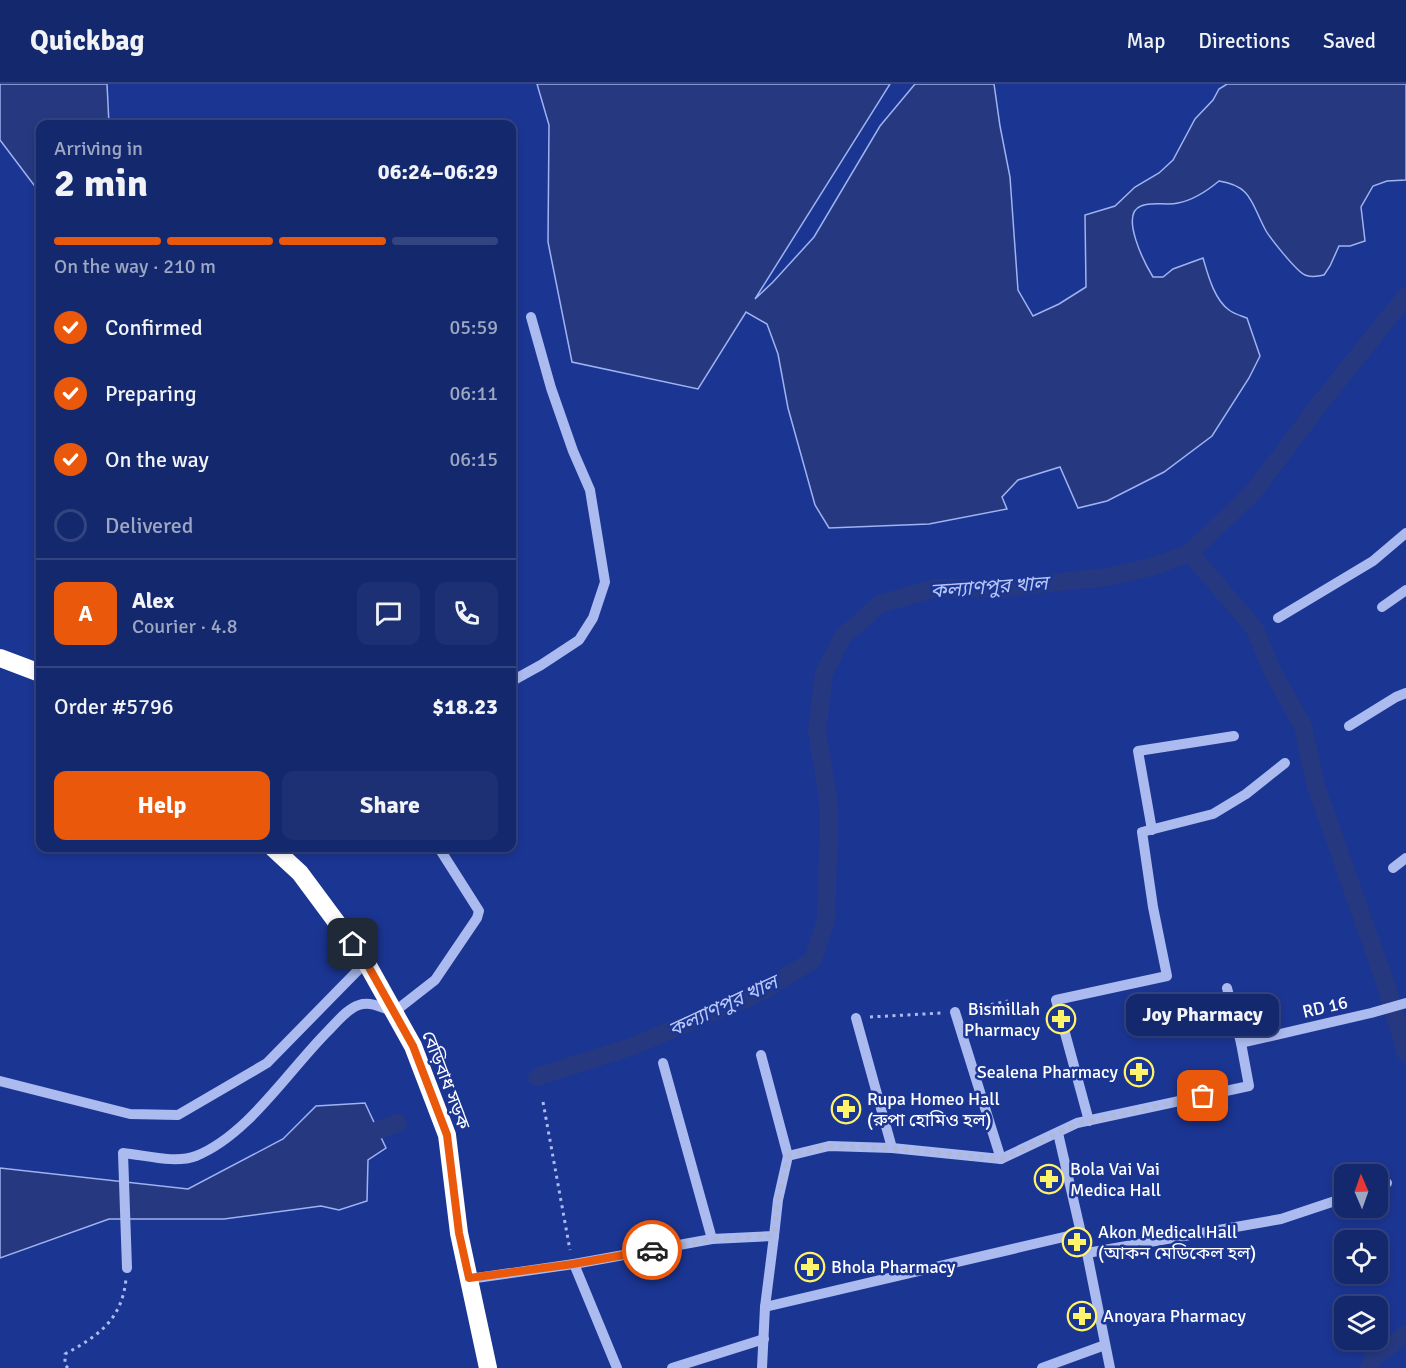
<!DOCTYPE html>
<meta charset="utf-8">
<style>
body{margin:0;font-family:Signika,"Noto Sans Bengali",sans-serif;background:#1d3073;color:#f1f3f6;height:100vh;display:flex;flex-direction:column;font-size:22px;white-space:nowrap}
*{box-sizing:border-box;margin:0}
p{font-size:20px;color:#9da6c2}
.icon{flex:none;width:33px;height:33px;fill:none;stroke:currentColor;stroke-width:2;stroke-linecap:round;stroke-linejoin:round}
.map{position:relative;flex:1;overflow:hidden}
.sheet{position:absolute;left:36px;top:36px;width:480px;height:732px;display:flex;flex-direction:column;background:#14286e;border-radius:12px;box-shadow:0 3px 9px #0003,0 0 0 2px #334481}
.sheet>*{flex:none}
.needle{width:39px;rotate:358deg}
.tools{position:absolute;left:1334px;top:1080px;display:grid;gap:12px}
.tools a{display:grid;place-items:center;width:54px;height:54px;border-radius:12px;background:#14286e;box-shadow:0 3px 9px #0003,0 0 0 2px #334481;font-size:30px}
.pin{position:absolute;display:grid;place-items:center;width:51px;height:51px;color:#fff;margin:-26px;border-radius:12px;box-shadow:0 3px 9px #0006}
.courier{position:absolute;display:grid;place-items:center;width:60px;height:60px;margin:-30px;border:4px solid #ea580c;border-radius:50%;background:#fff;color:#222;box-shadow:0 2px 8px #0007}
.bubble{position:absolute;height:42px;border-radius:12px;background:#14286e;box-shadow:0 3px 9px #0003,0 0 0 2px #334481;font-size:20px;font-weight:700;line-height:42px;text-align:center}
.headline em{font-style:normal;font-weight:700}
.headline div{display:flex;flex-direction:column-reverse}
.headline{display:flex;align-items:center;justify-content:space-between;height:102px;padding:0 18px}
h1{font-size:39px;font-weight:700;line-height:45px}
.bar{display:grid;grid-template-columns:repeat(4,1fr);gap:9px 6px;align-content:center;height:72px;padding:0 18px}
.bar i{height:8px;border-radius:4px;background:#334481}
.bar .current{background:#ea580c}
.bar p{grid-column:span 4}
.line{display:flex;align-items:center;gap:15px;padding:0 18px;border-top:2px solid #334481}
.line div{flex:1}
.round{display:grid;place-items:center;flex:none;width:63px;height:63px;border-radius:12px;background:#1d3073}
ol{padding:0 18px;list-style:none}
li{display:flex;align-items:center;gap:18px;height:66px}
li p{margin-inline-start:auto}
li .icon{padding:6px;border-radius:50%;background:#ea580c;color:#fff;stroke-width:4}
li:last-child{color:#9da6c2}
li i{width:33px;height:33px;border:3px solid #334481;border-radius:50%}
.cta{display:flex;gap:12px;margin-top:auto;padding:12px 18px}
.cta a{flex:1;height:69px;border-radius:12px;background:#ea580c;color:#fff;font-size:24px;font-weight:700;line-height:69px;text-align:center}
.cta a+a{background:#1d3073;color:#f1f3f6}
header{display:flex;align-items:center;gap:36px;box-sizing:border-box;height:84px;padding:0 30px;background:#14286e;border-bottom:2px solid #334481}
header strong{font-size:28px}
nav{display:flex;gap:33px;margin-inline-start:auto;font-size:21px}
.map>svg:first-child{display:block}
.water{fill:#263980;stroke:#9eb3f1;stroke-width:1.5}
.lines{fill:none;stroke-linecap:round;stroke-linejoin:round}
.canal{stroke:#263980;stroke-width:18}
.path{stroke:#abbbef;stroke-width:3;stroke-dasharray:3 4.5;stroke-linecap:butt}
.minor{stroke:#abbbef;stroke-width:10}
.highway{stroke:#fff;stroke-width:18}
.done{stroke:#afb8d9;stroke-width:6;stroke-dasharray:0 10.8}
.route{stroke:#ea580c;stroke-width:8}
.labels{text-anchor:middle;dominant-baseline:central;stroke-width:5;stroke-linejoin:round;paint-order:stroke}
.street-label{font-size:18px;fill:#fff;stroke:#1b3592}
.poi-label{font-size:18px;fill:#fff;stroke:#1b3592;text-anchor:start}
.water-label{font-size:20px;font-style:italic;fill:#b8c6f6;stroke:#1b3592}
</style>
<header>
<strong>Quickbag</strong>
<nav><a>Map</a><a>Directions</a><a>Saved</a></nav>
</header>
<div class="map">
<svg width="1406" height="1284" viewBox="0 0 1406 1284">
<rect width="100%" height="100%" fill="#1b3592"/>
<g class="water">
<polygon points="0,0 107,0 109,40 40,40 40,109 0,56"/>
<path d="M537,0h353l-135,215 18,-17 41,-45 66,-111 35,-42h79l6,42 10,51 8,113 15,26 26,-12 27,-17 -1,-72 30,-9 20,-19 24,-14 14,-13 22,-41 18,-19 6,-11 8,-5h179v96l-19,1 -14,5 -12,21 4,34 -15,5h-11l-9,20 -6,9c-7,1 -13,3 -19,0 -8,-3 -36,-38 -40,-46 -14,-26 -13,-43 -46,-48 -12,10 -25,19 -41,22 -12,3 -25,-2 -37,3 -22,8 4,58 12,71h10l10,-8 30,-11c5,17 11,41 26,52 5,4 13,6 18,8l13,38 -11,22 -37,58 -48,36 -57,29 -29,7 -18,-41 -42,13 -16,17 5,12 -78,15 -100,4 -14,-23 -27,-97 -10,-54 -11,-30 -21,-12 -48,77 -126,-27 -24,-120 1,-117z"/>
<polygon points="365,1019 386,1064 368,1076 367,1117 339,1126 321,1122 224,1135 109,1135 0,1174 0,1084 188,1105 283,1055 316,1022"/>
</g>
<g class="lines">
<g class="canal">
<polyline points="1190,469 1255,545 1272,587 1303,642 1316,702 1387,904 1406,969"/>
<polyline points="537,993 633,962 761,908 813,876 826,836 829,739 828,714 817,647 824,589 843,552 880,520 936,504 1005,504 1107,493 1151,483 1190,469 1254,407 1321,318 1406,212"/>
<polyline points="378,1046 398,1039"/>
<polyline points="1369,1284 1374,1273 1406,1250"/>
</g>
<g class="path">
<polyline points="969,925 1008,917"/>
<polyline points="870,933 941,929"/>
<polyline points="543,1018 570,1166"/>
<path d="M68,1284l-3,-3v-11c33,-18 57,-34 61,-75"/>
</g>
<g class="minor">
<polyline points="1382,523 1406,506"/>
<polyline points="1278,534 1373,477 1406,449"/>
<polyline points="512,597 541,581 579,556 593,534 605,498 590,406 573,367 551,304 531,233"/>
<polyline points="1349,642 1396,613 1406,609"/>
<polyline points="1152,746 1138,667 1234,652"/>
<polyline points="1393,784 1406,774"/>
<polyline points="1227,904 1241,959"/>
<polyline points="955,928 1001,1075"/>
<polyline points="856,934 892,1064"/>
<polyline points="761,971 788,1072"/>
<polyline points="663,979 712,1155"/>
<polyline points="0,997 130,1030 178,1031 267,979 366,878"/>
<polyline points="1089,1037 1056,916 1167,892 1153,823 1142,748 1213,730 1246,710 1285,679"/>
<polyline points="1058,1049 1081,1149 1087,1169 1110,1284"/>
<polyline points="1377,1103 1387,1099"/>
<polyline points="1087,1169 1281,1135 1344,1114"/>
<polyline points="574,1180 617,1284"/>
<path d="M127,1184l-4,-115c22,2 52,11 73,3 52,-21 92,-85 132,-125 8,-8 20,-23 31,-26 12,-4 24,3 35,7l41,-32 42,-62 2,-7 -40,-63"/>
<polyline points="469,1195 574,1180 712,1155 774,1152 778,1116 788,1072 829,1062 892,1064 1001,1075 1077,1039 1249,1002 1241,959 1371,929 1406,919"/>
<polyline points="765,1223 1081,1149"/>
<polyline points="672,1284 764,1255"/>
<polyline points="762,1284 765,1223 774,1152"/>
<polyline points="1042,1284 1105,1261"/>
</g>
<g class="highway">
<polyline points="0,574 40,589"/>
<polyline points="273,764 300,789 366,878 413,962 447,1051 459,1149 488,1284"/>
</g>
</g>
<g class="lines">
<polyline class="done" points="652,1166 712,1155 774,1152 778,1116 788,1072 829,1062 892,1064 1001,1075 1077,1040 1203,1012"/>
<polyline class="route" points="353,860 366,878 413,962 447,1051 459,1149 469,1194 573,1180 652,1166"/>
</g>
<defs>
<g id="pharmacy-ring" transform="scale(1.5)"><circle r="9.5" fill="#1b3592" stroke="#fff469" stroke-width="1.5"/><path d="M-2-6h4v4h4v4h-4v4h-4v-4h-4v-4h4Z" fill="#fff469"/></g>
</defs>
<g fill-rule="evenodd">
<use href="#pharmacy-ring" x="1061" y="935"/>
<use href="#pharmacy-ring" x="1139" y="988"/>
<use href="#pharmacy-ring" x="846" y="1025"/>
<use href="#pharmacy-ring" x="1049" y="1095"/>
<use href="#pharmacy-ring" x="1077" y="1158"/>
<use href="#pharmacy-ring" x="810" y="1183"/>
<use href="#pharmacy-ring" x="1082" y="1232"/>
</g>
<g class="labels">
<g class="street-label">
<text transform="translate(1325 923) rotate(-13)">RD 16</text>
<text transform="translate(446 996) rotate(69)">বেড়িবাধ সড়ক</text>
</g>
<g class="poi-label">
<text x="1040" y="925" text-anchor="end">Bismillah<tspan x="1040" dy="21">Pharmacy</tspan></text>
<text x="1118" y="988" text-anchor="end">Sealena Pharmacy</text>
<text x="867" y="1015">Rupa Homeo Hall<tspan x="867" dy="21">(রুপা হোমিও হল)</tspan></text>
<text x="1070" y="1085">Bola Vai Vai<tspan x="1070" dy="21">Medica Hall</tspan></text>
<text x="1098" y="1148">Akon Medical Hall<tspan x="1098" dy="21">(আকন মেডিকেল হল)</tspan></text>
<text x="831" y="1183">Bhola Pharmacy</text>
<text x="1103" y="1232">Anoyara Pharmacy</text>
</g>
<g class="water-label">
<text transform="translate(989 503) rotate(-4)">কল্যাণপুর খাল</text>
<text transform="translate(723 922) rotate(-25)">কল্যাণপুর খাল</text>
</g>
</g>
</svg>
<div class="tools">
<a><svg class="needle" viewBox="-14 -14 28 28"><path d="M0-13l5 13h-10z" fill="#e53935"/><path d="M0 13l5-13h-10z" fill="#9da6c2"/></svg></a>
<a><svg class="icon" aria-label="locate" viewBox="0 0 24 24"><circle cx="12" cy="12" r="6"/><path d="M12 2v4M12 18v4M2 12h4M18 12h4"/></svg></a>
<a><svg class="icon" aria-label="layers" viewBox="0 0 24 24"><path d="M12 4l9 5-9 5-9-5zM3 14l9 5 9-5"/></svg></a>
</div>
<div class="pin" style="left:1203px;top:1012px;background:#ea580c"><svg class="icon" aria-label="bag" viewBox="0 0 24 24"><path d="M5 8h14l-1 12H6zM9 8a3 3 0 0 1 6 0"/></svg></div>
<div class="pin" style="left:353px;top:860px;background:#1f2937"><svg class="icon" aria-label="home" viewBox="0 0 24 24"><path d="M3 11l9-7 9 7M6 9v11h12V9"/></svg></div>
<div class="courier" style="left:652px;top:1166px"><svg class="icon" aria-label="car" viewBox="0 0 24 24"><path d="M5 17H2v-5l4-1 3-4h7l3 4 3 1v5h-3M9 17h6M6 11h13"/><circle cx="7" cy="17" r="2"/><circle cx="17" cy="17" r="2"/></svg></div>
<div class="bubble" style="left:1126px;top:910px;width:153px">Joy Pharmacy</div>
<section class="sheet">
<div class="headline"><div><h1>2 min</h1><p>Arriving in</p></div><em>06:24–06:29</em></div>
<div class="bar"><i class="current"></i><i class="current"></i><i class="current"></i><i></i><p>On the way · 210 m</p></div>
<ol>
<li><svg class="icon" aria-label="check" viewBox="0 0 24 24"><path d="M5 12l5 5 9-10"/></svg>Confirmed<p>05:59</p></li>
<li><svg class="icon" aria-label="check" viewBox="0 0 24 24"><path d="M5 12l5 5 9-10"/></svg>Preparing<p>06:11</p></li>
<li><svg class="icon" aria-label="check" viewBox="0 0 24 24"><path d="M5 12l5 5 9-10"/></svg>On the way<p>06:15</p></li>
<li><i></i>Delivered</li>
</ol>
<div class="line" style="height:108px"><b class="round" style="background:#ea580c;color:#fff">A</b><div><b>Alex</b><p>Courier · 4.8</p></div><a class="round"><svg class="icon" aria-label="chat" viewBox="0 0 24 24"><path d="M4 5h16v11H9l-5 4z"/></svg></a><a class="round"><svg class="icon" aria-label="phone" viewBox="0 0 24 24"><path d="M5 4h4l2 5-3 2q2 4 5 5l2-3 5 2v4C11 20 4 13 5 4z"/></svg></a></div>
<div class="line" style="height:78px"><div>Order #5796</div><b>$18.23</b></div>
<div class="cta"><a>Help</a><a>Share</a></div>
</section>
</div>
